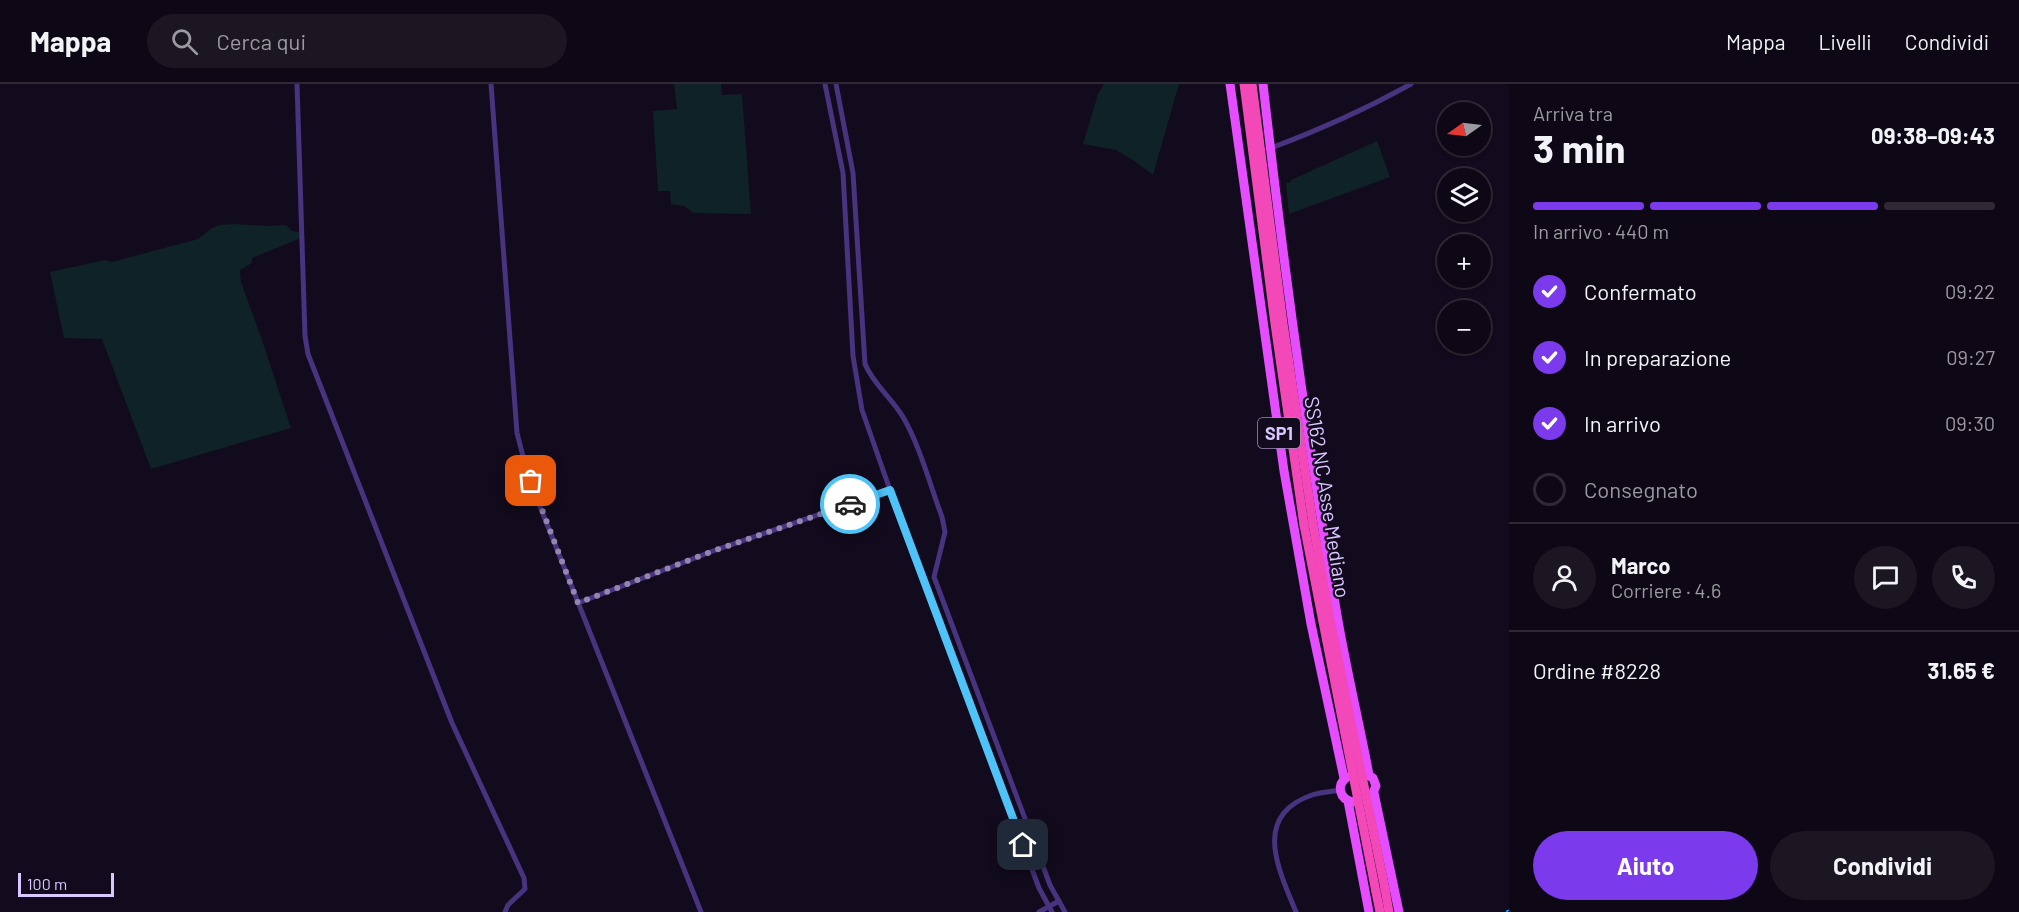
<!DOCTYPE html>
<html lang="it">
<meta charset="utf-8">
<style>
body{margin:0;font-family:Barlow,sans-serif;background:#1c1623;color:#f1f3f6;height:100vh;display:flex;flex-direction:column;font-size:22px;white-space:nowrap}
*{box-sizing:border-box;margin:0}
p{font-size:20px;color:#9b9aa1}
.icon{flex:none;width:33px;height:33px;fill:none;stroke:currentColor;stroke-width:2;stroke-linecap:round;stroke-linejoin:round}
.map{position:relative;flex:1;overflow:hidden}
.details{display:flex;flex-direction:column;background:#0e0816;width:510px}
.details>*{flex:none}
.needle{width:39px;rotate:256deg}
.controls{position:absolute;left:1437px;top:18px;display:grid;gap:12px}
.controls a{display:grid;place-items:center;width:54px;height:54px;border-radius:50%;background:#0e0816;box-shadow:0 2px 4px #0004,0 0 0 2px #2e2935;font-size:30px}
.scale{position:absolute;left:18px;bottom:15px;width:96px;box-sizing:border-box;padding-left:6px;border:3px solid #dac7ff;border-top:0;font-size:16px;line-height:21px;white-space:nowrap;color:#dac7ff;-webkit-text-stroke:4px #120b1d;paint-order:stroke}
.pin{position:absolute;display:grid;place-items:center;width:51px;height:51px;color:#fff;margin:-26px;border-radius:12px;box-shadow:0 3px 9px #0006}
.courier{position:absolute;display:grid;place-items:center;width:60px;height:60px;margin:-30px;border:4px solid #4fc3f7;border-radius:50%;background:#fff;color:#222;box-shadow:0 2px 8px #0007}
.overview em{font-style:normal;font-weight:700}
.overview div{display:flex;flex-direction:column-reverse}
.overview{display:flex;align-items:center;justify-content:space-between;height:102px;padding:0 24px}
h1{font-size:39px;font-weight:700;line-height:45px}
.bar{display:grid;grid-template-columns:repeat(4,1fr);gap:9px 6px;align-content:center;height:72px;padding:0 24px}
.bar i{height:8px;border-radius:4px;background:#2e2935}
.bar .active{background:#7c3aed}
.bar p{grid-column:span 4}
.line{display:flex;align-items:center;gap:15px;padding:0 24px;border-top:2px solid #2e2935}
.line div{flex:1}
.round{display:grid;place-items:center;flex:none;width:63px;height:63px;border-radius:32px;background:#1c1623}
ol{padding:0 24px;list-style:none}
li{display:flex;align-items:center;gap:18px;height:66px}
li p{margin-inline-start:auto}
li .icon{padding:6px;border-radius:50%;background:#7c3aed;color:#fff;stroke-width:4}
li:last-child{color:#9b9aa1}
li i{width:33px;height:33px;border:3px solid #2e2935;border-radius:50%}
.cta{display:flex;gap:12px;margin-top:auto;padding:12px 24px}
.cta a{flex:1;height:69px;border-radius:36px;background:#7c3aed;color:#fff;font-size:24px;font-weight:700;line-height:69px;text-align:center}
.cta a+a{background:#1c1623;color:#f1f3f6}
header{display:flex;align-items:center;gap:36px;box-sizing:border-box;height:84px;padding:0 30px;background:#0e0816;border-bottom:2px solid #2e2935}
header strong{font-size:28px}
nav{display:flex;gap:33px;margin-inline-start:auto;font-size:21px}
.search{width:420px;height:54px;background:#1c1623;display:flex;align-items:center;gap:15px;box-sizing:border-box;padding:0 21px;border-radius:33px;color:#9b9aa1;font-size:22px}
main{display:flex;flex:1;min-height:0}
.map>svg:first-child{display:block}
.green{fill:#0e2227}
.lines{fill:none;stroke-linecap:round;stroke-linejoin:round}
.minor{stroke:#47337e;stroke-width:5}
.primary{stroke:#e54eff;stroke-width:9}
.trunk{stroke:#f248b8;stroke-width:9}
.rail-casing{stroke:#00a2f2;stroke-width:4.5}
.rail{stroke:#120b1d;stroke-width:2;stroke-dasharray:7;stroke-linecap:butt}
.trunk-bridge{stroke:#f248b8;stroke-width:9}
.done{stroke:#9485b0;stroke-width:6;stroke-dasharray:0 10.8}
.route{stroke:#4fc3f7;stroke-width:8}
.labels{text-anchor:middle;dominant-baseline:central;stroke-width:4.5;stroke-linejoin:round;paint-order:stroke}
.shield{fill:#120b1d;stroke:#9e8fbb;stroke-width:1.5}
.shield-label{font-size:18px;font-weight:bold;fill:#dac7ff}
.street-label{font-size:20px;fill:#dac7ff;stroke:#120b1d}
</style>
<header>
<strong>Mappa</strong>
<div class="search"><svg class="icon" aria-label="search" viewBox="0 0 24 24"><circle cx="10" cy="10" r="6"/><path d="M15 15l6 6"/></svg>Cerca qui</div>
<nav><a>Mappa</a><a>Livelli</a><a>Condividi</a></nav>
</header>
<main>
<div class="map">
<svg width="1509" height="828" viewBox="0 0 1509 828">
<rect width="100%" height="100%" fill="#120b1d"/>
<g class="green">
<polygon points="674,0 721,0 722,11 742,10 751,130 694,129 684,122 671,120 670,107 658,107 653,27 677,25"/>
<polygon points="1104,0 1179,0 1153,91 1133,76 1116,66 1083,60 1098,10"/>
<polygon points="1377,57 1390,93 1289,130 1286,99 1291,98 1291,96"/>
<polygon points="235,140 269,142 286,141 292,147 299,148 301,154 252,174 252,179 240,186 241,198 261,253 291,344 151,385 102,255 64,254 50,188 105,176 112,178 198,155 212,144 220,141"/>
</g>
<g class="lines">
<g class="minor">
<polyline points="297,0 305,252 308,270 452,639 524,794 525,805 508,821 505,828"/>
<polyline points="491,0 517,349 525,380 537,415 701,828"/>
<polyline points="825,0 843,89 853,272 862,326 890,406 1039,804 1052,828"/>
<path d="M836,0l17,89 12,191c8,20 27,34 38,53 17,29 27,68 39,100l3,15 -11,45 116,308 15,27"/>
<path d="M1271,64c48,-18 95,-39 140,-64"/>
<polyline points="578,519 713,467 890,406"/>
<polyline points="1039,828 1059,817"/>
<path d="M1296,828c-17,-42 -45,-96 16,-117 9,-3 19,-3 28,-5"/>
</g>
<g class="primary">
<polyline points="1230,0 1284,387 1311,540 1344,694"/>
<path d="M1263,0c20,177 44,355 74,531 9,53 22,107 32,160"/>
<polyline points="1365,690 1373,694 1376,702 1371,713"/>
<path d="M1347,693c-11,8 -8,22 6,25"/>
<polyline points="1374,709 1399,828"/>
<polyline points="1348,717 1369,828"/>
</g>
<g class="trunk">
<polyline points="1244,0 1275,240 1304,441"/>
<polyline points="1252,0 1283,239 1313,440"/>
<polyline points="1385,805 1389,828"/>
<polyline points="1376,808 1380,828"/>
</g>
<g class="rail-casing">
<polyline id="rail" points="1508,828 1509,828"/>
</g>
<use href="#rail" class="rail"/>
<g class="trunk-bridge">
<polyline points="1313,440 1329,530 1385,805"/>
<polyline points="1304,441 1376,808"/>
</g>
</g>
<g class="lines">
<polyline class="done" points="531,397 578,519 713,467 850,420"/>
<polyline class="route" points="850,420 890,406 1023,761"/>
</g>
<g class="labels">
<rect class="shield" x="1258" y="334" width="42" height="30" rx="4.5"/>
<g class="shield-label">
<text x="1279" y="349">SP1</text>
</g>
<g class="street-label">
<text transform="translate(1328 413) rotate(81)">SS162 NC Asse Mediano</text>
</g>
</g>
</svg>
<div class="controls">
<a><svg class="needle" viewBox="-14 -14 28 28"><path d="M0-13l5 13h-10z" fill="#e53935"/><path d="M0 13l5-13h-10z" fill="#9b9aa1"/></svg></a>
<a><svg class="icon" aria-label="layers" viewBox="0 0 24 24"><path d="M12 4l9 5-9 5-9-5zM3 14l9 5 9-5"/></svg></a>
<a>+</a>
<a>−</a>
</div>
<div class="scale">100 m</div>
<div class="pin" style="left:531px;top:397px;background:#ea580c"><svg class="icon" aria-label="bag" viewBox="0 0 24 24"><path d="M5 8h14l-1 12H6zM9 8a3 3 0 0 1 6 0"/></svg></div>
<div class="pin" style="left:1023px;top:761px;background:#1f2937"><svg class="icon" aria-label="home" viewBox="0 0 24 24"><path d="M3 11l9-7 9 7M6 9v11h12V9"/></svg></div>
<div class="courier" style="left:850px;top:420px"><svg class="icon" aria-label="car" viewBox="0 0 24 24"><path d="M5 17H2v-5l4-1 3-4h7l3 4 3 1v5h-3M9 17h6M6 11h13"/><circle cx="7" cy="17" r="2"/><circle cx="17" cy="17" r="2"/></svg></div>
</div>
<section class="details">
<div class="overview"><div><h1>3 min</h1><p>Arriva tra</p></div><em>09:38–09:43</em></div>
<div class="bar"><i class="active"></i><i class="active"></i><i class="active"></i><i></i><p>In arrivo · 440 m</p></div>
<ol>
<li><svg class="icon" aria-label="check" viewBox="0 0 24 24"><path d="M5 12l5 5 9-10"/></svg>Confermato<p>09:22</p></li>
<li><svg class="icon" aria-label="check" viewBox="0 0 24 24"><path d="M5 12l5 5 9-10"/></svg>In preparazione<p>09:27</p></li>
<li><svg class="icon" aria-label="check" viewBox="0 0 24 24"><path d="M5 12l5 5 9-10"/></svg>In arrivo<p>09:30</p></li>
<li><i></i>Consegnato</li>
</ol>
<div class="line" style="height:108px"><a class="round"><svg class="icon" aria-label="person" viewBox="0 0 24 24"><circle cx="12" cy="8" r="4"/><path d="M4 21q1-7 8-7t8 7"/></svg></a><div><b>Marco</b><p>Corriere · 4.6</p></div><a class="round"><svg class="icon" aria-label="chat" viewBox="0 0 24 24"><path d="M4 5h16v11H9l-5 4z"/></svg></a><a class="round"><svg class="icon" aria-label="phone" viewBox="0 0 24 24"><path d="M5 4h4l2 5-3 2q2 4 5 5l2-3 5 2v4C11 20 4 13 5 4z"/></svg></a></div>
<div class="line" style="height:78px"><div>Ordine #8228</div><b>31.65 €</b></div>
<div class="cta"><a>Aiuto</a><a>Condividi</a></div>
</section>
</main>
